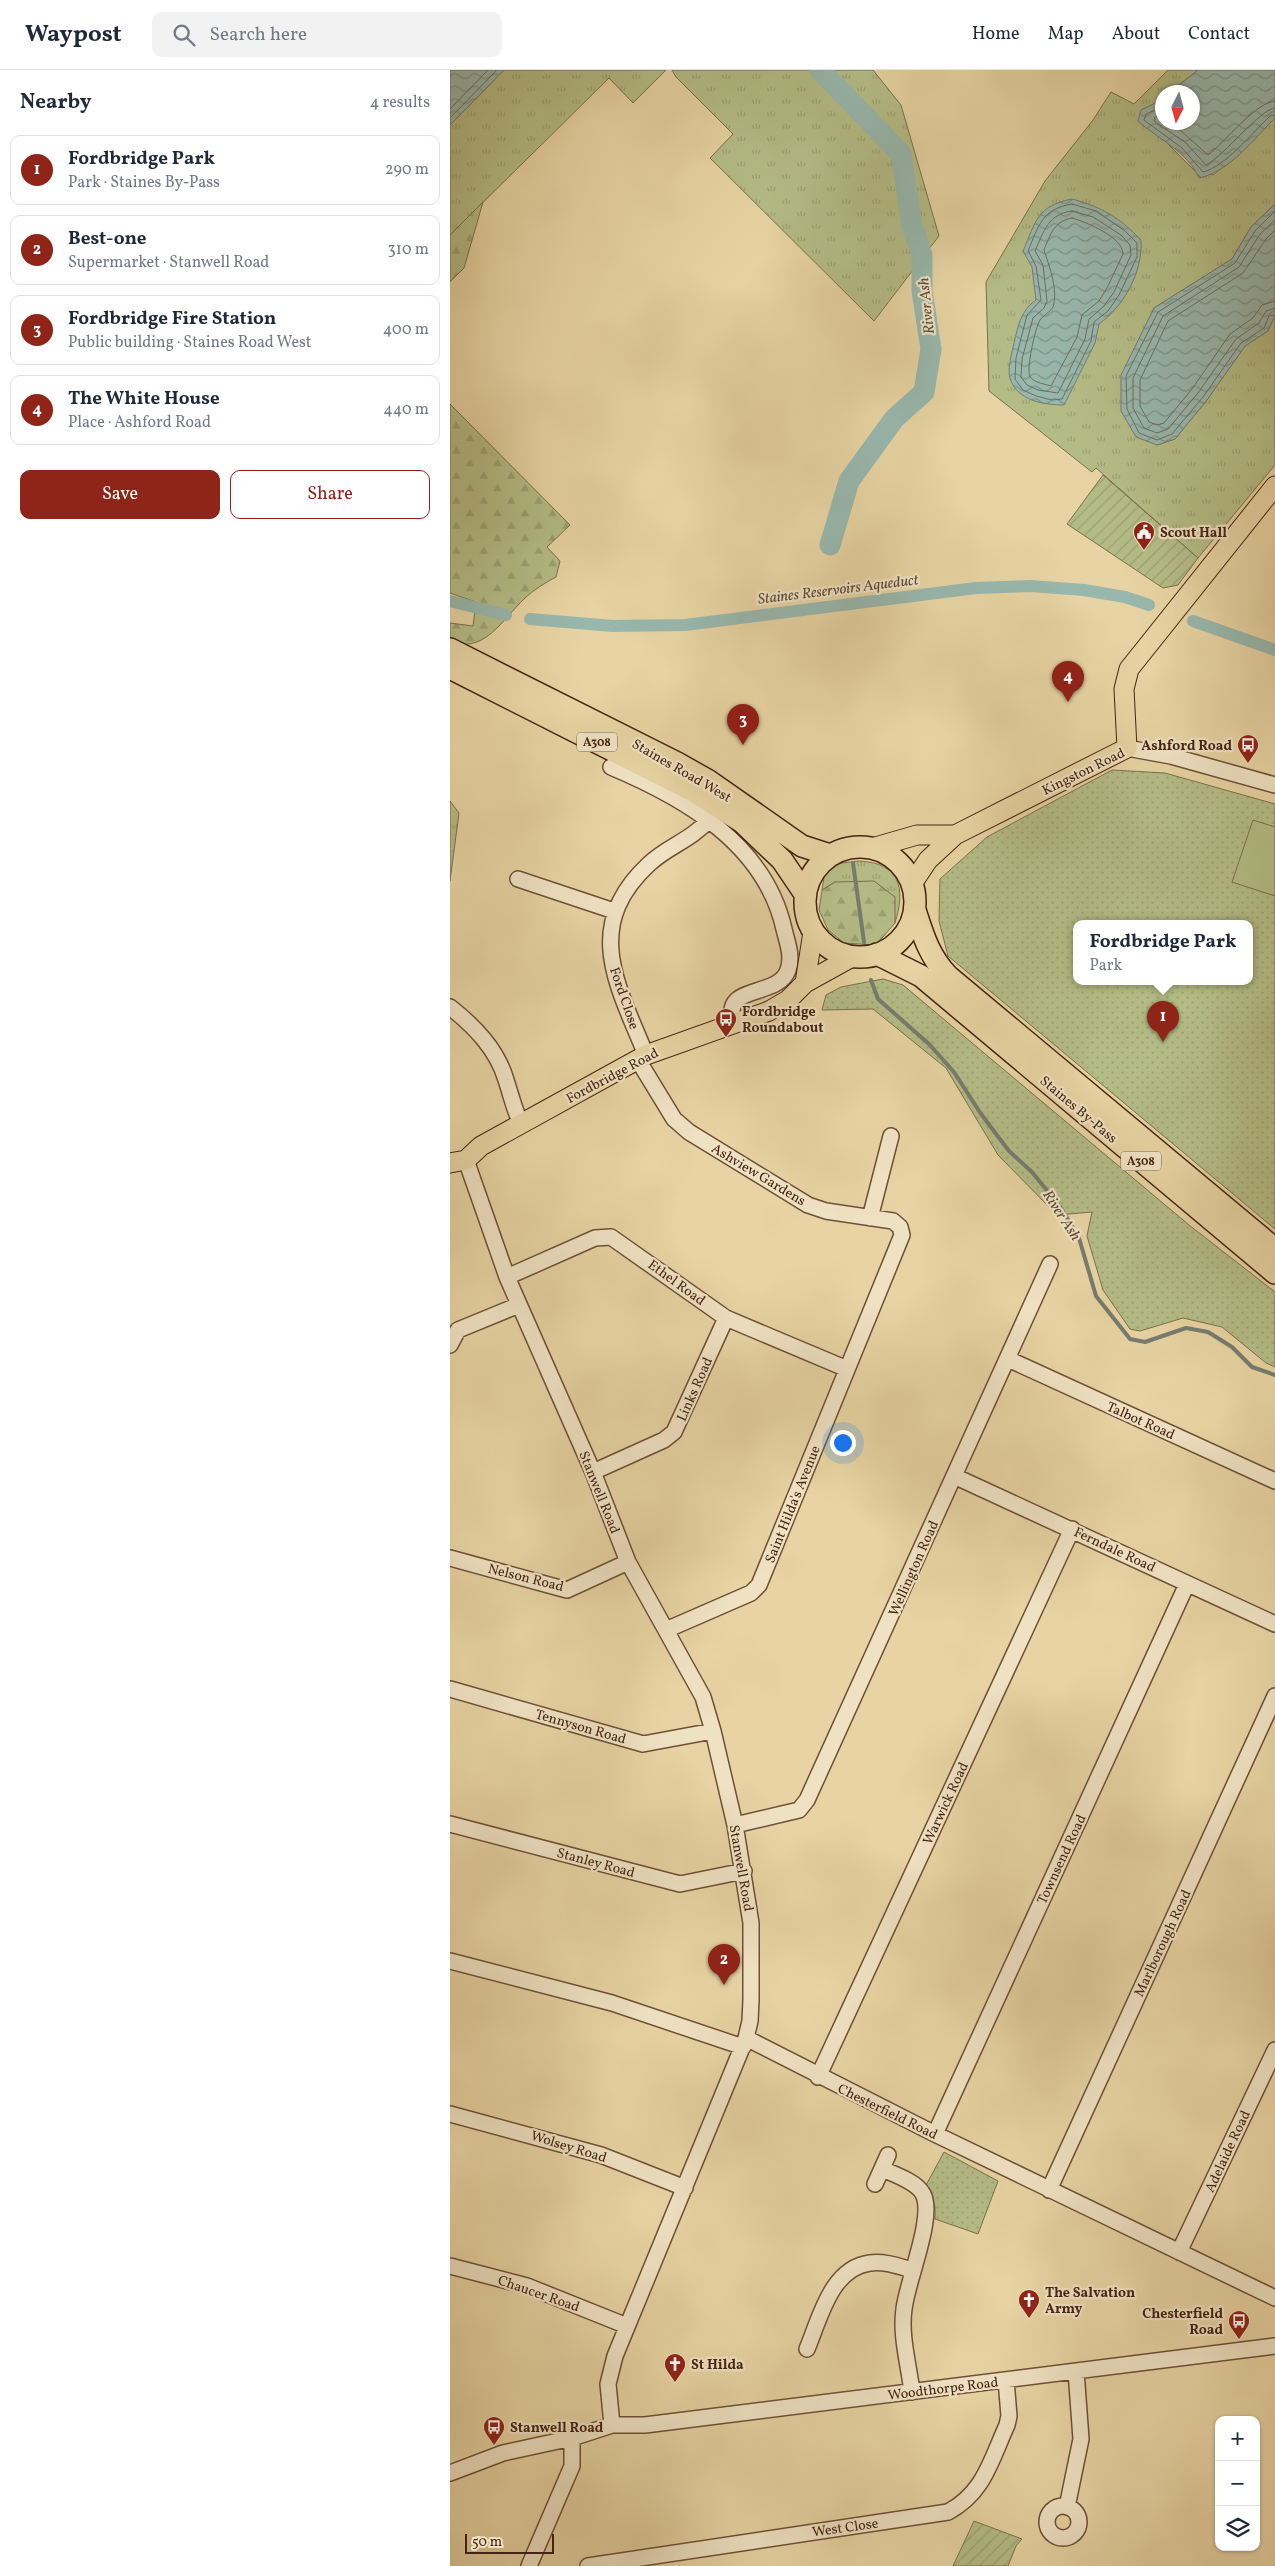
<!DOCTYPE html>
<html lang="en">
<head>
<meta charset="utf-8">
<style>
	:root { --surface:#fff; --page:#f2f2f3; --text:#1f2937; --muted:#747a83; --line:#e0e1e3; --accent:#8f2418 }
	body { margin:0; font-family:Vollkorn,serif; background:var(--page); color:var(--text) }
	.controls { position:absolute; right:15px; bottom:15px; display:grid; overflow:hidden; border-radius:10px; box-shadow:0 1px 4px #0004 }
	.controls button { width:45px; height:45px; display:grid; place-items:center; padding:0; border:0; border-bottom:1px solid var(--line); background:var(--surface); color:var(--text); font:25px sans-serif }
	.compass { position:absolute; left:705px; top:15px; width:45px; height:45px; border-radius:50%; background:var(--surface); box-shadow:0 1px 4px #0004; rotate:186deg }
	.scale { position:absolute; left:15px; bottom:12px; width:89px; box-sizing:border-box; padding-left:5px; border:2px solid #452411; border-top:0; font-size:14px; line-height:18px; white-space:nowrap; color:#452411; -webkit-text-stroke:4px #efe2c3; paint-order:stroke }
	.you { position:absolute; left:392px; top:1372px; width:18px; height:18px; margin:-12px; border:4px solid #fff; border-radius:50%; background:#1a73e8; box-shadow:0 0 0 8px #1a73e833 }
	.badge { display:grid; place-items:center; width:32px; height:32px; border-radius:50%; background:var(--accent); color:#fff; font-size:16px; font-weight:700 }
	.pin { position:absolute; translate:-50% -41px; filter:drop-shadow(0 1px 2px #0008) }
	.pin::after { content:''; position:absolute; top:26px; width:18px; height:15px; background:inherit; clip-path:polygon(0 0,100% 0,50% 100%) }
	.popup { position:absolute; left:623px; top:850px; width:180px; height:65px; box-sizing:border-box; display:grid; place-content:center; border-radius:10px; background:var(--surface); filter:drop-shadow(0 1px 4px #0005); font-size:16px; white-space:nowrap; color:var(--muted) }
	.popup b { font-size:19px; color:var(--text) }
	.popup::after { content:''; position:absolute; left:50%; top:100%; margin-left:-10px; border:10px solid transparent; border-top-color:var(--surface) }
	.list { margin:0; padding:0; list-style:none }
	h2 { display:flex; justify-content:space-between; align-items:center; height:65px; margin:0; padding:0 20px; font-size:21px }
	h2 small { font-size:16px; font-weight:400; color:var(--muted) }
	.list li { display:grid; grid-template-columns:32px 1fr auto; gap:15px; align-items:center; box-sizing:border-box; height:70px; margin:0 10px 10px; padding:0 10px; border:1px solid var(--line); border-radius:10px }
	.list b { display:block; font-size:19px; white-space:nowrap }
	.list p { margin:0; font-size:16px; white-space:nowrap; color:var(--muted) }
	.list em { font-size:16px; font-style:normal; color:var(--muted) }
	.actions { display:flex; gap:10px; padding:15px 20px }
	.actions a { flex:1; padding:11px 0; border:1px solid var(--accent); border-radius:10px; text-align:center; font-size:18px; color:var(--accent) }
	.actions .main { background:var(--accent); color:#fff }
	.icon { flex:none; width:28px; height:28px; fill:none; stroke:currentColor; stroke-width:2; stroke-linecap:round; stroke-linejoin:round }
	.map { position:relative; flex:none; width:825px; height:2496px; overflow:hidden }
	header { display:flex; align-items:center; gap:30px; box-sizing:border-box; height:70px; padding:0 25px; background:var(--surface); border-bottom:1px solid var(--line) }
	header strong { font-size:24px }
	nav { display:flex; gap:28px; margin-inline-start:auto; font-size:18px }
	.search { width:350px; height:45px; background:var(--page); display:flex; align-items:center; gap:12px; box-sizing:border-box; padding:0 18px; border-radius:10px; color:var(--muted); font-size:19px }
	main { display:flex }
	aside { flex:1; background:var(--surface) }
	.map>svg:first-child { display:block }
	.grass { fill:url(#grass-tufts); stroke:#7c704c }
	.forest { fill:url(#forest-firs); stroke:#7c704c }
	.park { fill:url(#park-dots); stroke:#7c704c; fill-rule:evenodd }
	.garden { fill:url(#garden-furrows); stroke:#7c704c }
	.pitch { fill:#b4bc86; stroke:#7c704c }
	.water { fill:url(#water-waves); stroke:#777c6f }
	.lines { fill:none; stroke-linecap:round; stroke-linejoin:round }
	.shore { stroke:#6e6e5f; stroke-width:1 }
	.stream { stroke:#777c6f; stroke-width:4 }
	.canal { stroke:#98b7ad; stroke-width:12 }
	.river { stroke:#98b7ad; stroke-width:21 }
	.minor-casing { stroke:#6e5036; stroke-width:18 }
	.major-casing { stroke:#452411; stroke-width:21 }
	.highway-casing { stroke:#452411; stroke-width:24 }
	.minor { stroke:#efe2c3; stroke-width:15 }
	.major { stroke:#e7d3a3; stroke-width:19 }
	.highway { stroke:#e7d3a3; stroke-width:21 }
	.labels { text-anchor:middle; stroke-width:4.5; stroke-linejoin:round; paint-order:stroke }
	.shield { fill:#efe2c3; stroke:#785d46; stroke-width:1 }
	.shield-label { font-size:12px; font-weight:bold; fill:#452411 }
	.poi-label { font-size:14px; font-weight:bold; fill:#452411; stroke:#efe2c3; text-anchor:start }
	.street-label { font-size:14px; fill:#452411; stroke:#efe2c3 }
	.water-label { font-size:15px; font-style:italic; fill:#5a4938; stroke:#efe2c3 }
</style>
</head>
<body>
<header>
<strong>Waypost</strong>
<div class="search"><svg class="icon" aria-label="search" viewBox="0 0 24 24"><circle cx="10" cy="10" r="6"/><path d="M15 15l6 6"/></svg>Search here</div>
<nav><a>Home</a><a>Map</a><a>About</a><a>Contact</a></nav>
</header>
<main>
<aside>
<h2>Nearby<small>4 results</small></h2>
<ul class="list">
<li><span class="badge">1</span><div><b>Fordbridge Park</b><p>Park · Staines By-Pass</p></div><em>290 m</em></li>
<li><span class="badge">2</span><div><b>Best-one</b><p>Supermarket · Stanwell Road</p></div><em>310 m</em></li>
<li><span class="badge">3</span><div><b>Fordbridge Fire Station</b><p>Public building · Staines Road West</p></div><em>400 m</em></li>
<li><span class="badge">4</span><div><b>The White House</b><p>Place · Ashford Road</p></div><em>440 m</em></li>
</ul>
<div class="actions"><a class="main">Save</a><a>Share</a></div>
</aside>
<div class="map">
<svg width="825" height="2496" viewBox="0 0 825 2496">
	<defs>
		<pattern id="grass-tufts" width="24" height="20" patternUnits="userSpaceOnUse" patternTransform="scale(1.25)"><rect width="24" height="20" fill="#b4bc86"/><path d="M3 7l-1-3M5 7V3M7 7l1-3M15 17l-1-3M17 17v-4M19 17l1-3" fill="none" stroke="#9ca173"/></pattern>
		<pattern id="forest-firs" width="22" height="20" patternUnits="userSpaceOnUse" patternTransform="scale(1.25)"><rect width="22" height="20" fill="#b4bc86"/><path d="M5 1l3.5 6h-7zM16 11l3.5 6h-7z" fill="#9ca173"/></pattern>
		<pattern id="park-dots" width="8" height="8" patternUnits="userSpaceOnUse" patternTransform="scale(1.25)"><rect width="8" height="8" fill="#b4bc86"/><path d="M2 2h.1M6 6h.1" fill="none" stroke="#9ca173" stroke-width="1.8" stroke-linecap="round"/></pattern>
		<pattern id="garden-furrows" width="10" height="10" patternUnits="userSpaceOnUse" patternTransform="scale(1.25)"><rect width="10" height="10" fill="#b4bc86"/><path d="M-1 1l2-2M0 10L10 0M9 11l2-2" fill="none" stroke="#9ca173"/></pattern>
		<pattern id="water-waves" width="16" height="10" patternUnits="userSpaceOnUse" patternTransform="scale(1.25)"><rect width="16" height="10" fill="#98b7ad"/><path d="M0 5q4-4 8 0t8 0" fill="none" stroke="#7e958b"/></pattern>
	</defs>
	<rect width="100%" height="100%" fill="#e7d3a3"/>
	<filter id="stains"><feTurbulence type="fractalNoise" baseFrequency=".004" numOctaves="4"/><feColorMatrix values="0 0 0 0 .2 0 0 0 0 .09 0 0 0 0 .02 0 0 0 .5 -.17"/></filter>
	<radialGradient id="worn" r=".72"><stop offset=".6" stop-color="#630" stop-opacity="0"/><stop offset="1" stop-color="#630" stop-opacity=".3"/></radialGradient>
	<path class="grass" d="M 54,0 L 216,0 L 183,33 L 159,8 L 0,165 L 0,55 Z
		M 222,0 L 423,0 L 451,35 L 489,166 L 424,251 L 260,88 L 283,64 L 226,7 Z
		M 718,0 L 748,0 L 720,22 L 712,22 L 712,30 L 691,40 L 715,71 L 746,102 L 763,105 L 791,82 L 825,48 L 825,134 L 801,157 L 782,189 L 704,238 L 685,278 L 707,375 L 725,369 L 757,330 L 795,276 L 818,261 L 825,245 L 825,395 L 748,488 L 646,398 L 642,402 L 539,321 L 536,212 L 595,111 L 643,50 L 661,22 L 684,34 Z
		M 0,731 L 9,743 L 0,811 Z
		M 409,791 C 450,793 456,818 445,853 L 444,827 L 385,812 L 372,820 L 374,807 L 383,794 Z"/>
	<path class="forest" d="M 33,132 L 14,198 L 0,212 L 0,165 Z
		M 0,334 L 120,455 L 97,477 L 110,491 L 106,507 C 95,513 83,520 74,529 C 54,548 32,587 0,570 L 0,553 L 23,556 L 26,532 L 0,523 Z
		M 424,811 L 445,827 L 445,853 L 426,875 L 394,873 L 378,860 L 369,840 L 372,820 L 385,812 Z"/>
	<path class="park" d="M 662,700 L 715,703 L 825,734 L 825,1159 L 498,886 L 489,851 L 490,809 L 537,767 ZM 627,853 L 799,853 L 799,911 L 627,911 Z
		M 433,909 L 453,915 L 739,1155 L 825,1222 L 825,1297 L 816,1293 L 772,1257 L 733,1248 L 690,1261 L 680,1259 L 653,1220 L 637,1166 L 642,1142 L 607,1145 L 548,1085 L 496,998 L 423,939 L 372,940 L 376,925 L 391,917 Z
		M 494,2082 L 548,2111 L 528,2164 L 485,2149 L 485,2136 L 475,2117 Z"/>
	<path class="garden" d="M 653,405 L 748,488 L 728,515 L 713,518 L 617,454 Z
		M 524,2451 L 572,2469 L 566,2476 L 558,2496 L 503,2496 Z"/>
	<path class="pitch" d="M 803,750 L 825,757 L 825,826 L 782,812 Z"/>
	<path class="water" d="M 0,0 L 54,0 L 0,55 Z
		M 748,0 L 825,0 L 825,48 C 803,70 780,101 749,108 C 738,82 708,69 688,51 L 691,40 L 712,30 L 712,52 L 742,52 L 742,22 L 720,22 Z
		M 622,129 C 652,137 670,148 691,170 C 693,202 674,236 649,254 L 645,273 L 614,335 C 595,335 569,331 561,311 C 556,302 562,283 564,273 C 568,256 571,240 586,230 L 582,197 L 573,181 C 586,151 587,136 622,129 Z
		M 825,134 L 825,245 L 818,261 L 795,276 L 757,330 L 725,369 L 707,375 L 686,367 L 671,341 L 671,305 L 704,238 L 782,189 L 801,157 Z"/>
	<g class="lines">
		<path class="shore" d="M 712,37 L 696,44 L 694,50 L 732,78 L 753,102 C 775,97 803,62 820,46 L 825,45
			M 0,39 L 38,0
			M 712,44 L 705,47 L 704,51 L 736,73 L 756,95 C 775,85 810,39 825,38
			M 0,48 L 47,0
			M 721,52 L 758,85 C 775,72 806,32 825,31
			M 622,134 L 646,141 L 675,161 L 687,173 L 687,187 L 669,225 L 658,241 L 644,252 L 641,271 L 612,329 L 602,330 L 586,326 L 573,320 L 565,309 L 566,288 L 577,245 L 591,230 L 586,196 L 578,181 C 589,155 592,139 622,134 Z
			M 622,141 L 643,147 L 671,165 L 680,175 L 681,185 L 664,222 L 654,236 L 639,249 L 635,269 L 608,323 L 588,320 L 577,315 L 571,307 L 572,289 L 583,248 L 594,238 L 597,231 L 593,195 L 585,181 C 594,161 598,144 622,141 Z
			M 825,141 L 805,161 L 785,193 L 708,242 L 676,306 L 677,339 L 689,363 L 707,370 L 722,364 L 753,327 L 791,273 L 814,258 L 819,246 L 825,245
			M 622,148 C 636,152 673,167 673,184 L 657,218 L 649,231 L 632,245 L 627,267 L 601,316 C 595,314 585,313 580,307 C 576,300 585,258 590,250 C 595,243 603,242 604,233 C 607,215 599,196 594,180 C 600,165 604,151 622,148 Z
			M 825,150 L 810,164 L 789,197 L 713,246 L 683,308 L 683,338 L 694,358 L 707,363 L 718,359 L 748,323 L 786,269 L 809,253 L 816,241 L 825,238
			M 825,160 L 816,169 L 793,203 L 718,251 L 690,310 L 690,336 L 699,352 L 707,355 L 714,353 L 742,319 L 780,264 L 803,248 L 812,235 L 825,231"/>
		<path class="stream" d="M 403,793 L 414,872
			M 421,910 L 428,929 L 479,974 L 504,1002 L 531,1044 L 559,1081 L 582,1102 L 611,1138 L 629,1168 L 646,1226 L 680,1269 L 695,1272 L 736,1258 L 758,1262 L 782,1277 L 802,1297 L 825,1305"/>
		<path class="canal" d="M 0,531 L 56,545
			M 80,549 L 163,556 L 235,555 L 526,518 L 580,516 L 634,520 L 675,527 L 699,535
			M 743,551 L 825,580"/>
		<path class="river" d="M 370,0 L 451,84 L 462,156 L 472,185 L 472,221 L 481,279 L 474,322 L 444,349 L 399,411 L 380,475"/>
		<g class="minor-casing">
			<path id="minor" d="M 677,678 L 721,686 L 825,715
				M 161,697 C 235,728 315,774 334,859 C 337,872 343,886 338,900 C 328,929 270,913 284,953
				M 68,809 L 164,841
				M 0,937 C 24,956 47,979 56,1010 C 62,1028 63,1036 71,1054
				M 196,985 C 167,914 132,856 199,794 C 218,776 240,771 260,749
				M 188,990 L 224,1049 L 239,1062 L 358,1135 L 376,1141 L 443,1151 L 450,1157 L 452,1165 L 309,1515 L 301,1523 L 216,1560
				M 16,1090 L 57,1207 L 143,1402 L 178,1492 L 253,1627 L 263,1661 L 285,1755 L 301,1853 L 301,1930 L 300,1951 L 296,1968 L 165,2286 L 158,2314 L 162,2355
				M 420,1148 L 441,1066
				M 57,1207 L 145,1168 L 161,1167 L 276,1248 L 397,1299
				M 0,1275 L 8,1260 L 69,1235
				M 558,1289 L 825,1411
				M 143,1402 L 214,1370 L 224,1362 L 276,1248
				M 504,1406 L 825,1554
				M 0,1488 L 117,1520 L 178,1492
				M 0,1619 L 193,1674 L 263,1661
				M 0,1754 L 230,1814 L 294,1801
				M 285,1755 L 349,1740 L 357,1730 L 600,1194
				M 0,1891 L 162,1933 L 293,1977
				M 296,1968 L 485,2064 L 825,2228
				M 368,2007 L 622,1459
				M 0,2044 L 151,2085 L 235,2118
				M 485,2064 L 737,1514
				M 432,2099 C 444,2104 467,2112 473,2124 C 485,2147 457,2211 454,2239 C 450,2265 459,2296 462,2322
				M 425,2114 L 438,2085
				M 599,2120 L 825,1626
				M 729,2182 L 825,1980
				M 0,2196 L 77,2216 L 177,2256
				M 357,2279 C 370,2248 381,2198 420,2193 C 434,2191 448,2196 462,2200
				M 0,2403 L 53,2383 L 122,2368 L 162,2355 L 195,2355 L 825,2276
				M597 2452a16 16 0 1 1 32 0a16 16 0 1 1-32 0Z
				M 617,2437 L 631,2369 L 626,2301
				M 79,2496 L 122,2396 L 122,2368
				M 138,2496 L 498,2442 C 534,2423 541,2390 557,2355 L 559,2346 L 556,2310"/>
		</g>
		<g class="major-casing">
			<path id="major" d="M 422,778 L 467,765 L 505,765
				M 462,814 L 478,790 L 505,765 L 677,678 L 674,619 L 679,599 L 825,416
				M 355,913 L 363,862
				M 0,1093 L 16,1090 L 31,1076 L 196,985 L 319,941 L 338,930 L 355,913 L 402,887"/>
		</g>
		<g class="highway-casing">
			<path id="highway" d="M 0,579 L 227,693 L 259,711 L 352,776 L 380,785
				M 0,598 L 243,721 L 292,752 L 332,790 L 355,824
				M355 832a55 55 0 1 1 110 0a55 55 0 1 1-110 0Z
				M 465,840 C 473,865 479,886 498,906 L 825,1179
				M 427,884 L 471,906 L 825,1203"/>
		</g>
		<use href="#minor" class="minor"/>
		<use href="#major" class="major"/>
		<use href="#highway" class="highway"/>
	</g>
	<defs>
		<g id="civic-pin" transform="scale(1.125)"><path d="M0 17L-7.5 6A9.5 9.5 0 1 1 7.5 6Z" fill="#8f2418" stroke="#efe2c3"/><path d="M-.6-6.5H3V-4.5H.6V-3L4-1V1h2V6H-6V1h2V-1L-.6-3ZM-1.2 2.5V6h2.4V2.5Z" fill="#fff"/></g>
		<g id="bus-pin" transform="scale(1.125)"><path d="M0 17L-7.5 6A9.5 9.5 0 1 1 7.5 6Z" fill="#8f2418" stroke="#efe2c3"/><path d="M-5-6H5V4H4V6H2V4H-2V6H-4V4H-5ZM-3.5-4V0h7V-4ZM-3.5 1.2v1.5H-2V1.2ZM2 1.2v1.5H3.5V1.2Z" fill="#fff"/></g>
		<g id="church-pin" transform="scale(1.125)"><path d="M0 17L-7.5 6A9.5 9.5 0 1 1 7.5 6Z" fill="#8f2418" stroke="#efe2c3"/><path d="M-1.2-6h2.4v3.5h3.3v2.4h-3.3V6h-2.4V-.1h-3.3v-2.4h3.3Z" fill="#fff"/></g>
	</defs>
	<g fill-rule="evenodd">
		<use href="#civic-pin" x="694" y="462"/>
		<use href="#bus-pin" x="798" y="675"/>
		<use href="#bus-pin" x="276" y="949"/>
		<use href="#church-pin" x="579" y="2230"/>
		<use href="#bus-pin" x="789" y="2251"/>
		<use href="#church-pin" x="225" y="2294"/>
		<use href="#bus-pin" x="44" y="2357"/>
	</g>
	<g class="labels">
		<g class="shield">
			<rect x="127" y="662.5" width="40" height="19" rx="4"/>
			<rect x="671" y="1081.5" width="40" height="19" rx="4"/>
		</g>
		<g class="shield-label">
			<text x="147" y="676">A308</text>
			<text x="691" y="1095">A308</text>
		</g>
		<g class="poi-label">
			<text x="710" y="467">Scout Hall</text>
			<text x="782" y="680" text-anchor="end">Ashford Road</text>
			<text x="292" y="946">Fordbridge<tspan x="292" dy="16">Roundabout</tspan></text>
			<text x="595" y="2227">The Salvation<tspan x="595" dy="16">Army</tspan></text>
			<text x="773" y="2248" text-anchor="end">Chesterfield<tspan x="773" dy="16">Road</tspan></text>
			<text x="241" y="2299">St Hilda</text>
			<text x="60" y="2362">Stanwell Road</text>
		</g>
		<g class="street-label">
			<text transform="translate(232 700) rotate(30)" y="5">Staines Road West</text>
			<text transform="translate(633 701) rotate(-26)" y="5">Kingston Road</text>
			<text transform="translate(175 928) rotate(71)" y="5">Ford Close</text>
			<text transform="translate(162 1005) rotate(-28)" y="5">Fordbridge Road</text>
			<text transform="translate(629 1039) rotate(40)" y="5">Staines By-Pass</text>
			<text transform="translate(309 1104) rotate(31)" y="5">Ashview Gardens</text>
			<text transform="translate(227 1212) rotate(36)" y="5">Ethel Road</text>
			<text transform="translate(244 1319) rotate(-66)" y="5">Links Road</text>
			<text transform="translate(691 1350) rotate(24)" y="5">Talbot Road</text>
			<text transform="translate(150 1422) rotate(68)" y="5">Stanwell Road</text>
			<text transform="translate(342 1434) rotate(-68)" y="5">Saint Hilda's Avenue</text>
			<text transform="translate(665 1479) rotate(25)" y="5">Ferndale Road</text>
			<text transform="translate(463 1498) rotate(-66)" y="5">Wellington Road</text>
			<text transform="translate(76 1507) rotate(14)" y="5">Nelson Road</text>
			<text transform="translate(131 1656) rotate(16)" y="5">Tennyson Road</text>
			<text transform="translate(495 1733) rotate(-65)" y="5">Warwick Road</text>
			<text transform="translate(611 1789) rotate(-65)" y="5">Townsend Road</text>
			<text transform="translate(146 1792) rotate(15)" y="5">Stanley Road</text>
			<text transform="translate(292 1798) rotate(80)" y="5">Stanwell Road</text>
			<text transform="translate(712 1873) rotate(-65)" y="5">Marlborough Road</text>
			<text transform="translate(438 2041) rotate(26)" y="5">Chesterfield Road</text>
			<text transform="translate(119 2076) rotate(17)" y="5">Wolsey Road</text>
			<text transform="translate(777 2081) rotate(-65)" y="5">Adelaide Road</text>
			<text transform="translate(89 2223) rotate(19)" y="5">Chaucer Road</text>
			<text transform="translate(493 2318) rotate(-7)" y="5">Woodthorpe Road</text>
			<text transform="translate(395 2457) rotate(-8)" y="5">West Close</text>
		</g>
		<g class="water-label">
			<text transform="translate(476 236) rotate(-96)" y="5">River Ash</text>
			<text transform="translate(388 519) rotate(-7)" y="5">Staines Reservoirs Aqueduct</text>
			<text transform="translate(612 1145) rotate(57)" y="5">River Ash</text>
		</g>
	</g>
	<rect width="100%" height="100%" filter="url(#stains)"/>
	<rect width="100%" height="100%" fill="url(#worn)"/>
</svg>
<div class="controls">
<button>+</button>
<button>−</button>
<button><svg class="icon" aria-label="layers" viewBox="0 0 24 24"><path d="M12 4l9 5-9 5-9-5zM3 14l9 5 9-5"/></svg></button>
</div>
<svg class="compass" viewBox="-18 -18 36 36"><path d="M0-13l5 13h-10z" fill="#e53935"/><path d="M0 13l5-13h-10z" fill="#747a83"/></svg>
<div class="scale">50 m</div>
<div class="you"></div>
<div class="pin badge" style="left:713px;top:972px">1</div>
<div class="popup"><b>Fordbridge Park</b>Park</div>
<div class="pin badge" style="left:274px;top:1915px">2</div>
<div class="pin badge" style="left:293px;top:675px">3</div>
<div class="pin badge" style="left:618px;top:632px">4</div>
</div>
</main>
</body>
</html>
